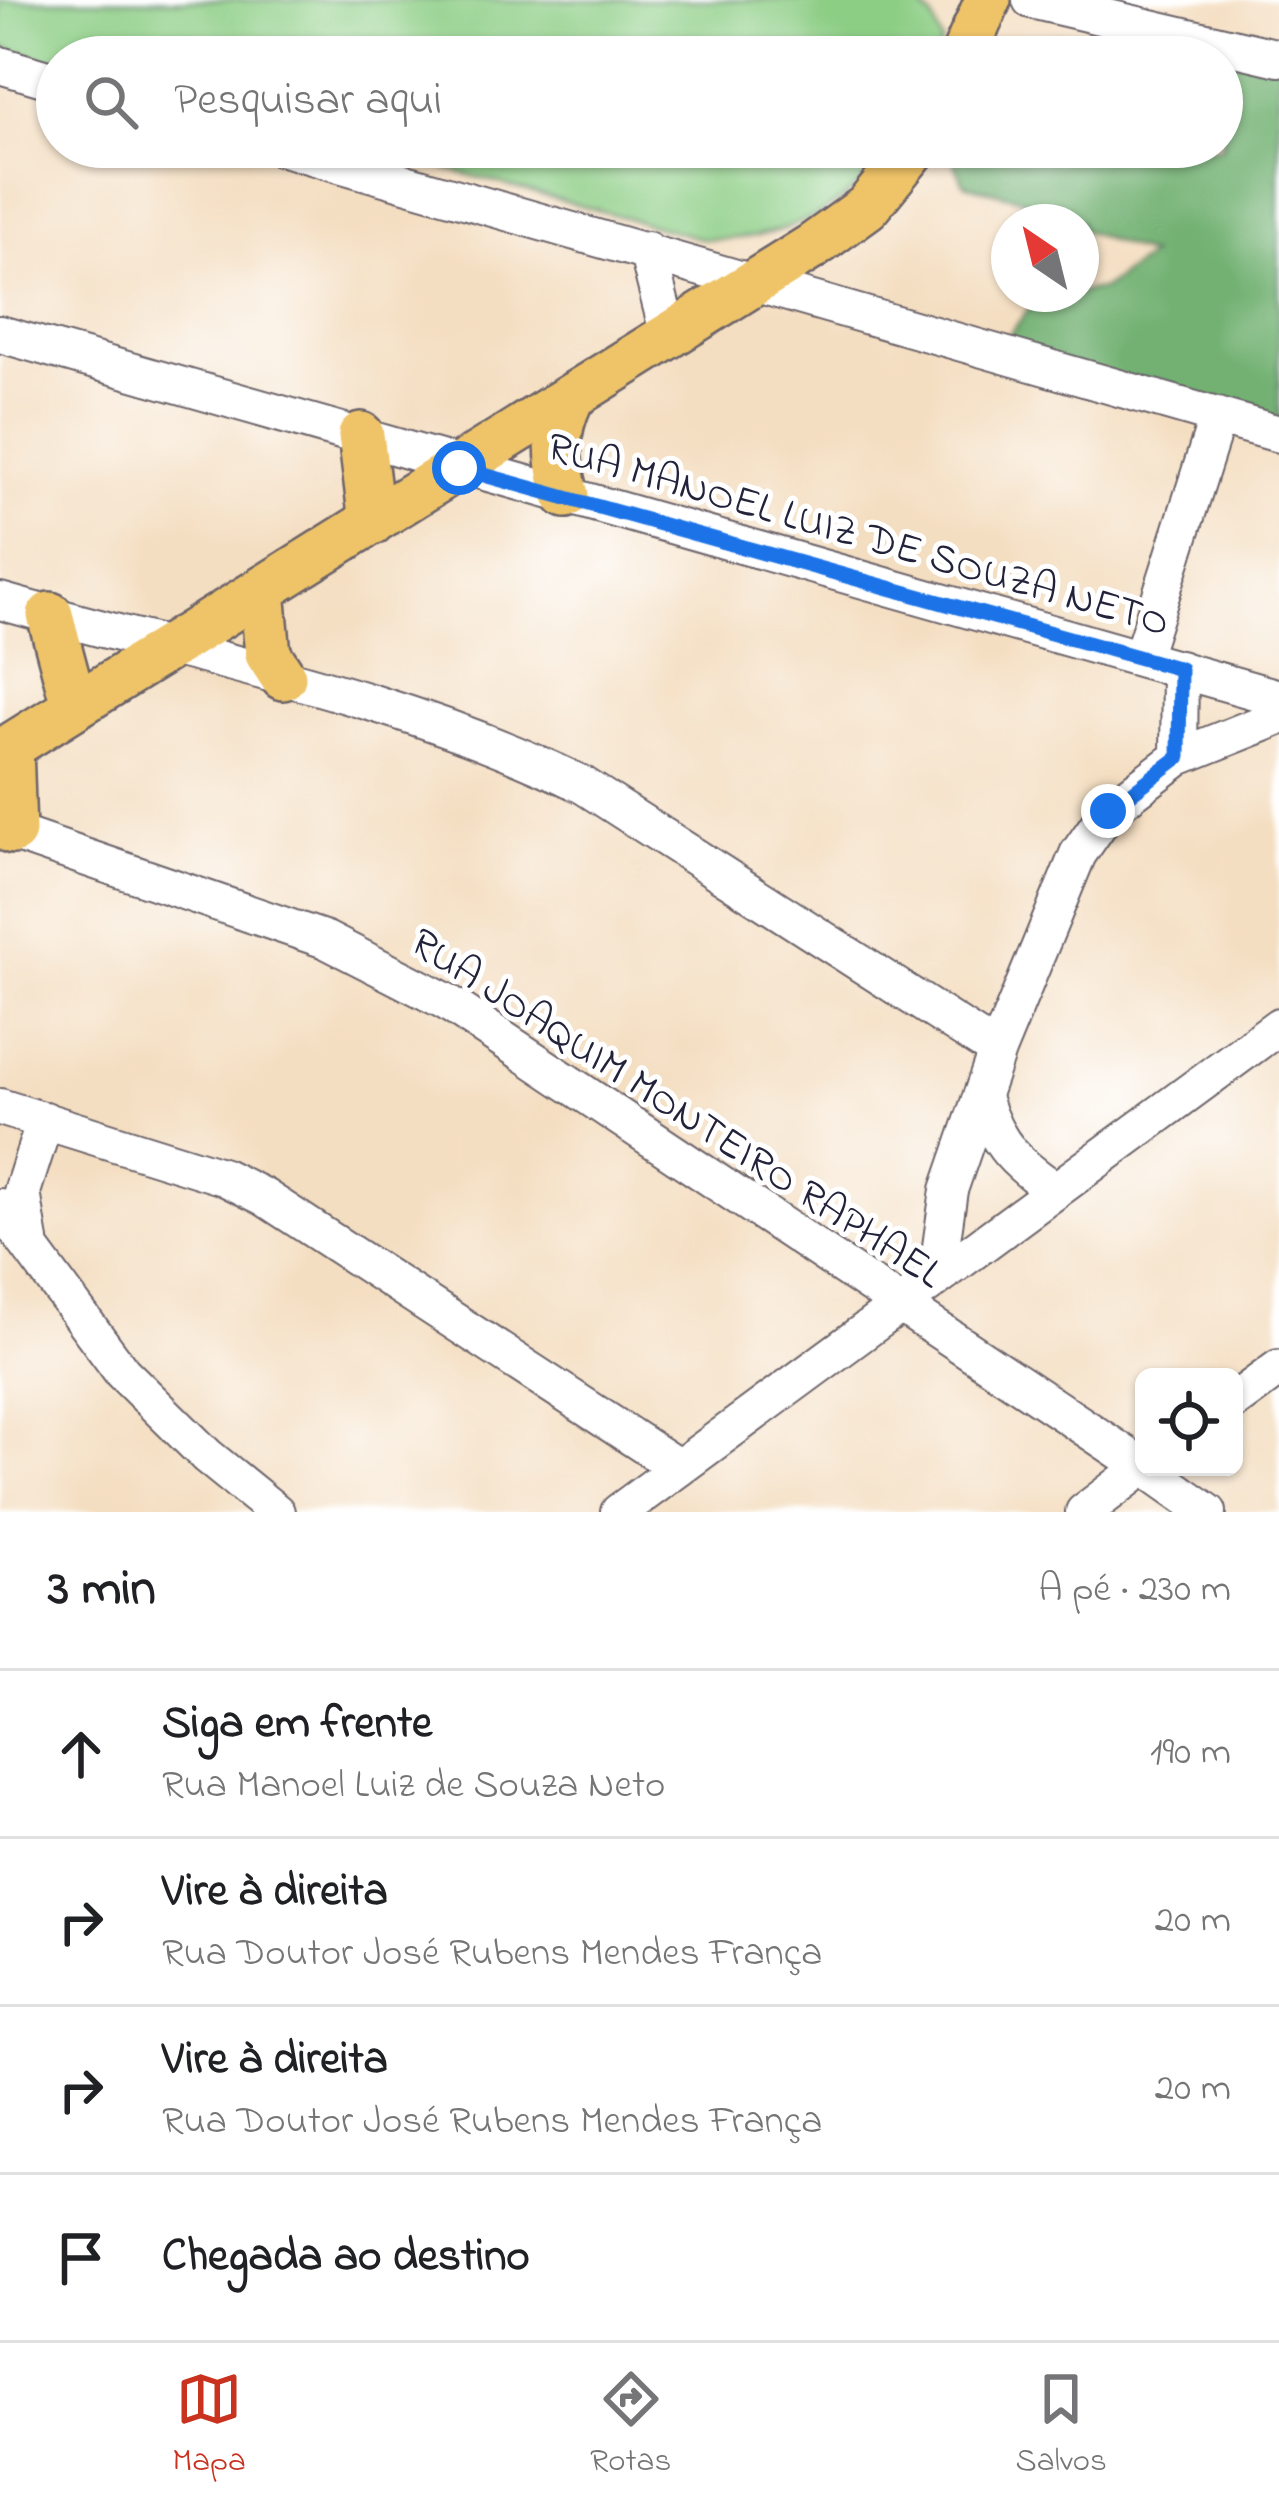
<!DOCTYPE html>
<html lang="pt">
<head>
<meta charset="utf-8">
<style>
	:root { --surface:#fff; --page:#f2f2f2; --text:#202124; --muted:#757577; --line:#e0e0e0; --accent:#c8321e }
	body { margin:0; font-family:"Indie Flower",sans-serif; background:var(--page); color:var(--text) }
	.controls { position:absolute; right:36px; bottom:36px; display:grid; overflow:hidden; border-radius:18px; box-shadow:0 3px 9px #0004 }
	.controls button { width:108px; height:108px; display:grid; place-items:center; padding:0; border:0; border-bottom:3px solid var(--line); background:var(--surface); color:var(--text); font:60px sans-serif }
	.compass { position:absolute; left:991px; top:204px; width:108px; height:108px; border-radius:50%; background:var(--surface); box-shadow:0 3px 9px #0004; rotate:325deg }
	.stop { position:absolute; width:36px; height:36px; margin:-27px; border:9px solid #1a73e8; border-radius:50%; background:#fff }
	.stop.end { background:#1a73e8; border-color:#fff; box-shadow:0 3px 12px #0008 }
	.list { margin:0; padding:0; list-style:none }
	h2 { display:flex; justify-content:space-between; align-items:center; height:156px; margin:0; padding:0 48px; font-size:51px }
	h2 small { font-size:39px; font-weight:400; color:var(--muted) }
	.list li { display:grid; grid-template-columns:78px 1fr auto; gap:36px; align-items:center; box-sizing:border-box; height:168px; padding:0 48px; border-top:3px solid var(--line) }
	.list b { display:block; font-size:45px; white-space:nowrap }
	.list p { margin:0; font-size:39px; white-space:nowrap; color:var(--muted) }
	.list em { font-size:39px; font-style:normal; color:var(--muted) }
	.icon { flex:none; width:66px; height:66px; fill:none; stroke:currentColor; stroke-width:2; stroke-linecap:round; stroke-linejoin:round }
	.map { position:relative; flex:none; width:1279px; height:1512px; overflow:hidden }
	.search { position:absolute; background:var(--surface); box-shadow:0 3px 9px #0004; left:36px; right:36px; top:36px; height:132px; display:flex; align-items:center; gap:30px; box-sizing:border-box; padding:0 42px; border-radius:66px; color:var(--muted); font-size:45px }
	.sheet { height:828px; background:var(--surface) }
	nav { display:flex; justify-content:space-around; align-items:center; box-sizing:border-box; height:168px; border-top:3px solid var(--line); background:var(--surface); font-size:33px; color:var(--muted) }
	nav a { display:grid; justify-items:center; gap:6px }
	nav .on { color:var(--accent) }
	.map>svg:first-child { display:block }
	.green { fill:#8dce85; stroke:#587860; stroke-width:3 }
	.forest { fill:#72b172; stroke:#4a6a56; stroke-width:3 }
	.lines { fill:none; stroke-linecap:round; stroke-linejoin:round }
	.minor-casing { stroke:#6c646a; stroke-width:40 }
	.major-casing { stroke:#6c646a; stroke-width:50 }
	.minor { stroke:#fff; stroke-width:36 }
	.major { stroke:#efc469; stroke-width:45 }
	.route { stroke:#1a73e8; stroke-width:15 }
	.labels { text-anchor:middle; stroke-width:10; stroke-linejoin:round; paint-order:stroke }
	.street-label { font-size:42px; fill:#22223b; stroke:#fff }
</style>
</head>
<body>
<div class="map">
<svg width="1279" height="1512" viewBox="0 0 1279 1512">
	<rect width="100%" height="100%" fill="#fff"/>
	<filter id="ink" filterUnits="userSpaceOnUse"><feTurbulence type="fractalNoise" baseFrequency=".00833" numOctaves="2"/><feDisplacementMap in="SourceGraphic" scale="24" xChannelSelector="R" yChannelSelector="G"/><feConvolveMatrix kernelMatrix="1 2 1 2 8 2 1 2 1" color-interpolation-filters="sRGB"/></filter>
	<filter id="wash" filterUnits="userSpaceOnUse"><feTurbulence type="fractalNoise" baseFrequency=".004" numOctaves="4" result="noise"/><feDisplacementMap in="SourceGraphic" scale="48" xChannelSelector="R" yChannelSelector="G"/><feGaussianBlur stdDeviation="2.7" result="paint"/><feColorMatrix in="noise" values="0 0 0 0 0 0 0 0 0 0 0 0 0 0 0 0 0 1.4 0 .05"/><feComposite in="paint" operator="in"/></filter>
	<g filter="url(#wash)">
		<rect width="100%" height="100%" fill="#f4dec1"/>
		<path class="green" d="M 0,0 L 915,0 L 933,19 L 942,42 L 936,57 L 57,57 L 57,63 L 0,47 Z
			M 367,147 L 889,147 C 850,213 777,242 703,239 Z"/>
		<path class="forest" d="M 1142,28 L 1279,58 L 1279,434 L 997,351 L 1038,297 L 1103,289 L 1150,255 L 1081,230 L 1081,222 L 1058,222 L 1022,199 L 964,184 L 950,151 L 1222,147 L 1222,57 L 1025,57 L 1046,37 Z"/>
	</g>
	<g filter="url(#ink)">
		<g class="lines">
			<g class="minor-casing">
				<path id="minor" d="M 1031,0 L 1279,58
					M 0,65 L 57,82
					M 280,147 L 1279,434
					M 647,250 L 670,340
					M 0,334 L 1279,698
					M 0,601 C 195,657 400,695 583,785 L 997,1051
					M 1141,658 L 1218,416
					M 1179,757 L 1180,669
					M 0,828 L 326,940 L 447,1002 L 1144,1467
					M 983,1100 C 996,1145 1017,1164 1055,1190
					M 0,1107 L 224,1177 L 264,1197 L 679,1468
					M 0,1207 L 122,1372 L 207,1456 L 276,1512
					M 30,1241 L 22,1192 L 45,1120
					M 937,1275 L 949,1190 L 997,1051 L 1078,854 L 1108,811 L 1179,757 L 1279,717
					M 1234,1401 L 1279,1368
					M 1144,1467 L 1208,1512
					M 619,1512 L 1279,1026
					M 1084,1512 L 1144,1466"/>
			</g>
			<g class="major-casing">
				<path id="major" d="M 963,57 L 988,0
					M 361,435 L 372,522
					M 566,495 C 556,458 554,434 570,400
					M 262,591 L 268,654 L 283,677
					M 50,615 L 74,705
					M 10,747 L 13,831
					M 0,753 L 813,246 L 867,207 L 916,147"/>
			</g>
			<use href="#minor" class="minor"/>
			<use href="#major" class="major"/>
		</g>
	</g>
	<g class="lines" filter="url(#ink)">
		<path class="route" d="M 459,468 L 1180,669 L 1179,757 L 1108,811"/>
	</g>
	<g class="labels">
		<g class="street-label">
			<text transform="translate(859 532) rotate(16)" y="15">RUA MANOEL LUIZ DE SOUZA NETO</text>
			<text transform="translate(678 1106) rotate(33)" y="15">RUA JOAQUIM MONTEIRO RAPHAEL</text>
		</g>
	</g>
</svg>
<div class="controls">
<button><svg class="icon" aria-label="locate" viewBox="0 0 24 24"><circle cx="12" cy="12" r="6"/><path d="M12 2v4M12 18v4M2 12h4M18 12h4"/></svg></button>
</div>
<svg class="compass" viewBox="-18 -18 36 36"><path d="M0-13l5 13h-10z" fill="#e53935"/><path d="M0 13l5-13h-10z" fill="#757577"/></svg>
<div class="stop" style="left:459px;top:468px"></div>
<div class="stop end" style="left:1108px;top:811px"></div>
<div class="search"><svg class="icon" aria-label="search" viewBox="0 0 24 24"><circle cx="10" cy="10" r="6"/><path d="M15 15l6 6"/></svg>Pesquisar aqui</div>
</div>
<section class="sheet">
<h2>3 min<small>A pé · 230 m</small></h2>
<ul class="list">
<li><svg class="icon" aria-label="ahead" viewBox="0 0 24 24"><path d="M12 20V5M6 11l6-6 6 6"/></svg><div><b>Siga em frente</b><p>Rua Manoel Luiz de Souza Neto</p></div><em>190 m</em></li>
<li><svg class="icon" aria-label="right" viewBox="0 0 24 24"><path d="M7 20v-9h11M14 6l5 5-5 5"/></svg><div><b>Vire à direita</b><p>Rua Doutor José Rubens Mendes França</p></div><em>20 m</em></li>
<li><svg class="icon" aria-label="right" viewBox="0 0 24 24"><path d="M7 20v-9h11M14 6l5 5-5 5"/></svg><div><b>Vire à direita</b><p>Rua Doutor José Rubens Mendes França</p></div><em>20 m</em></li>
<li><svg class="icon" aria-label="arrive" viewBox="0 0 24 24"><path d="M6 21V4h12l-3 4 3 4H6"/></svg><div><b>Chegada ao destino</b></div></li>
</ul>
</section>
<nav>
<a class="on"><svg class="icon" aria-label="map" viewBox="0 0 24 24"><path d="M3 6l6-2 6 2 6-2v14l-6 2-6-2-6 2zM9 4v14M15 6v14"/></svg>Mapa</a>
<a><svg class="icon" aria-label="directions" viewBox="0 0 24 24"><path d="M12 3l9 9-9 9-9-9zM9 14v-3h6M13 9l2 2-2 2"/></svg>Rotas</a>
<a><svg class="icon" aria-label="saved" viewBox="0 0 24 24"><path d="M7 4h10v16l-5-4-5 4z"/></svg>Salvos</a>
</nav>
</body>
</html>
